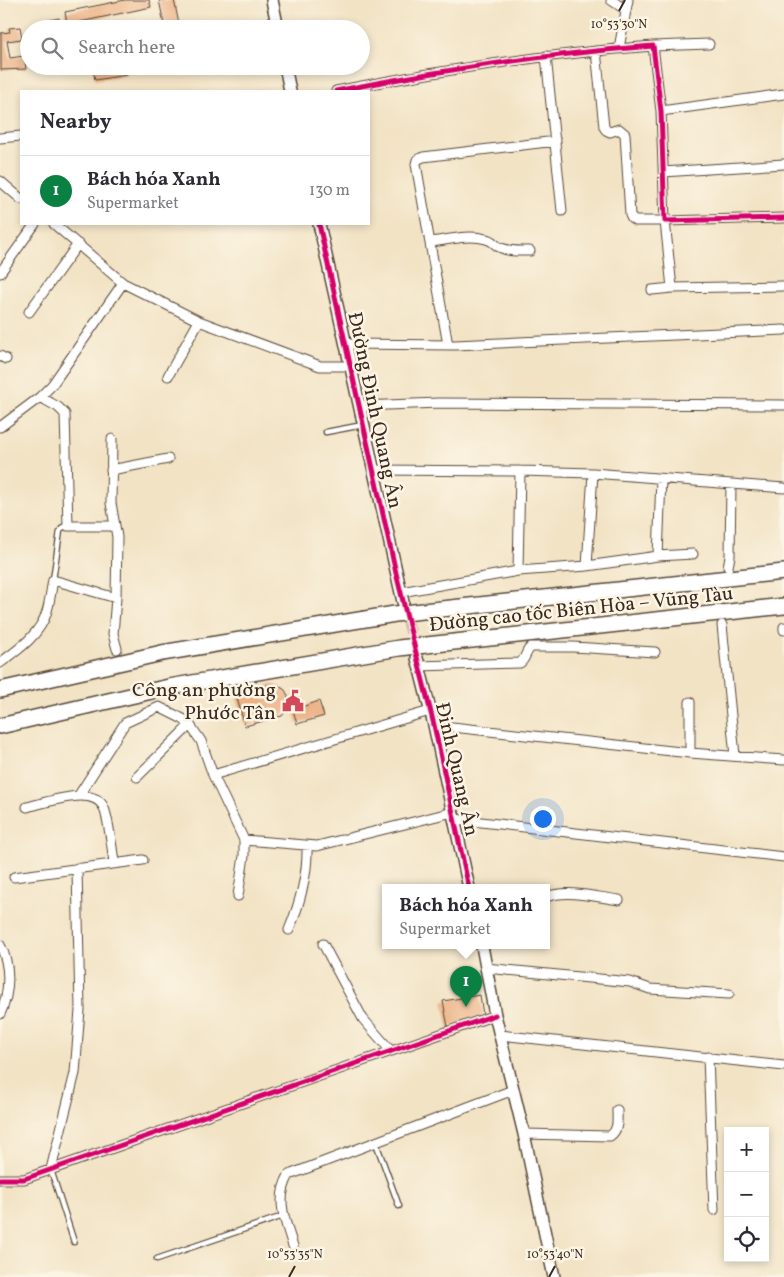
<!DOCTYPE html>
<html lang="en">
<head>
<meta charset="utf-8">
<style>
	:root { --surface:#fff; --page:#f2f2f3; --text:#2b2b33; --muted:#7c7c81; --line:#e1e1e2; --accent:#0b8043 }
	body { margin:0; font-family:Vollkorn,serif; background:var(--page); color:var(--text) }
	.controls { position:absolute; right:15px; bottom:15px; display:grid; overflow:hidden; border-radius:0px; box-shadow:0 2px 8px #0003 }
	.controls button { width:45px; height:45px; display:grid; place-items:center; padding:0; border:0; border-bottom:1px solid var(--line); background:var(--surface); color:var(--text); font:25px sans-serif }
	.you { position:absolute; left:542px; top:818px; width:18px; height:18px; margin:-12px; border:4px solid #fff; border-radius:50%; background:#1a73e8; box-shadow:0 0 0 8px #1a73e833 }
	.badge { display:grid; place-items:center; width:32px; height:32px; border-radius:50%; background:var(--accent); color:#fff; font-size:16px; font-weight:700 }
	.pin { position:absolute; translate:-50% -41px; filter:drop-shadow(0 1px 2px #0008) }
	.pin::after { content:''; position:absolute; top:26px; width:18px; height:15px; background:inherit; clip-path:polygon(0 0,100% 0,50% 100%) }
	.popup { position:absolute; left:382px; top:884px; width:168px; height:65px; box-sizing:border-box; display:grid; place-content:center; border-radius:0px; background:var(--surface); filter:drop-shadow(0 1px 4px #0005); font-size:16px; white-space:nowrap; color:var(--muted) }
	.popup b { font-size:19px; color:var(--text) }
	.popup::after { content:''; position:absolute; left:50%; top:100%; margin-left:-10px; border:10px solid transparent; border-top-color:var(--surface) }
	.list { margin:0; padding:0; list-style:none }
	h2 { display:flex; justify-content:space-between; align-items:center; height:65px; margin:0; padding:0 20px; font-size:21px }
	h2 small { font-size:16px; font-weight:400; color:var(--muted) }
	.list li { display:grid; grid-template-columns:32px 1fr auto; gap:15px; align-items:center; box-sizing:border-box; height:70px; padding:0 20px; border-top:1px solid var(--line) }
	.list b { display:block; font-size:19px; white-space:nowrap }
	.list p { margin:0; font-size:16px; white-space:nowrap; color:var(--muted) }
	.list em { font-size:16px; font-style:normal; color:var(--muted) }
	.icon { flex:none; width:28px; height:28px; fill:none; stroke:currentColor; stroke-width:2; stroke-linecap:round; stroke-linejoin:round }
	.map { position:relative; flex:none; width:784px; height:1277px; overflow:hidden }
	.search { position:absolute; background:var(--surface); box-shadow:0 2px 8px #0003; left:20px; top:20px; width:350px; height:55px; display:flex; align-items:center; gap:12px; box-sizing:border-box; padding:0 18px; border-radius:28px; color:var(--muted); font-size:19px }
	.panel { position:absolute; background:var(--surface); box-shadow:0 2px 8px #0003; left:20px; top:90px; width:350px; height:135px; border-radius:0px }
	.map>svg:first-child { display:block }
	.building { fill:#ecb286 }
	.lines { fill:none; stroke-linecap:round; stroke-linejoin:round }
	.secondary-tunnel { stroke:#cdbea4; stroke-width:11; stroke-dasharray:11 5.5; stroke-linecap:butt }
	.lane-casing { stroke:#564637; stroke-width:7 }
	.street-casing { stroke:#564637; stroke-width:11 }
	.secondary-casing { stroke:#564637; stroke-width:14 }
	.highway-casing { stroke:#564637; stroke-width:18 }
	.lane { stroke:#fff; stroke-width:4.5 }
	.street { stroke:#fff; stroke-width:9 }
	.secondary { stroke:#fff; stroke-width:11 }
	.highway { stroke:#fff; stroke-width:15 }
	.cycleway-casing { stroke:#fcf5e5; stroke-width:8 }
	.cycleway { stroke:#d6006c; stroke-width:5 }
	.ticks { fill:none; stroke:#3b2a1e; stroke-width:2 }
	.labels { text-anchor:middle; stroke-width:5; stroke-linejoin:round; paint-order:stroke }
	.street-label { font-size:20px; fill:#3b2a1e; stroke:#fcf5e5 }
	.poi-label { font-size:20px; fill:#3b2a1e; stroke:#fcf5e5; text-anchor:end }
	.ticks-label { font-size:12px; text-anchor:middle; fill:#3b2a1e; stroke:#fcf5e5; stroke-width:5; stroke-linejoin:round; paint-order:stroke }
</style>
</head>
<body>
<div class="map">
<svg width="784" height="1277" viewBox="0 0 784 1277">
	<rect width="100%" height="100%" fill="#fcf5e5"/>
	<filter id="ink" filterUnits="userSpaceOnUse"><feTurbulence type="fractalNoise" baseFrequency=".02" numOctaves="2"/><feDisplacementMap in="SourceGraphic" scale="10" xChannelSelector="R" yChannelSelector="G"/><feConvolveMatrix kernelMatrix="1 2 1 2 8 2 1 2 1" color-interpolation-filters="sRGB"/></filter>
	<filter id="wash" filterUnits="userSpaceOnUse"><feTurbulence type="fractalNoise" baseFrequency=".0096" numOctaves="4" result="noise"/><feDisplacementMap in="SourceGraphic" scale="20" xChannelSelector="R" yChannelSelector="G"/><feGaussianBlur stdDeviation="1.12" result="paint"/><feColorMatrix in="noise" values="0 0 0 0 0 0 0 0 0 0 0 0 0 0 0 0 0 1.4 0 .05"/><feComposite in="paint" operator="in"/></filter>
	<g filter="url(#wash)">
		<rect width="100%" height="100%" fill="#f2e3c5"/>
		<g id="blocks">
			<path class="building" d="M 125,0 L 149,0 L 151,7 L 80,22 L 82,29 L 68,29 L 65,12 Z
				M 159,0 L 174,0 L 180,29 L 165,29 Z
				M 59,18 L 61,29 L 36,29 L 35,23 Z
				M 20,27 L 22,39 L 7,41 L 10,58 L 24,56 L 26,69 L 1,70 L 1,33 L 10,32 L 9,28 Z
				M 115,66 L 126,66 L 127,75 L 95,80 L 93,69 Z
				M 272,684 L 279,686 L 285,690 L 288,696 L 286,710 L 282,716 L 245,726 L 236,695 Z
				M 319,701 L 324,716 L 297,724 L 293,710 Z
				M 480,995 L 483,1015 L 448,1027 L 443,1001 Z"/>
		</g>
	</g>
	<g filter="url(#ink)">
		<use href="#blocks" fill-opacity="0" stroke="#564637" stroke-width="1"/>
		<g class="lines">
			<path class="secondary-tunnel" d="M 404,606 L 416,654"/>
			<g class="lane-casing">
				<path id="lane" d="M 326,432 L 363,425
					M 53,580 L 60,531 L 63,527 L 68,526
					M 376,1143 L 399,1206
					M 51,1170 L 74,1242
					M 157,1259 L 283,1216"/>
			</g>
			<g class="street-casing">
				<path id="street" d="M 611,0 L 626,10
					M 653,46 L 709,44
					M 619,48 L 628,0
					M 596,51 L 604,127 L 606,130 L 610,132 L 619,129 L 625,134 L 630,215 L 632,219 L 635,221 L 665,221 L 672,288 L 784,286
					M 546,56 L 562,211
					M 336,91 C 441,70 546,54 653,46 L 661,111 L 665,221 L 784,218
					M 661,111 L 784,94
					M 0,138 L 21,136
					M 663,172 L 784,164
					M 0,181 L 21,199
					M 54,224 L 123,283 L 199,321 L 320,366 L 351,366
					M 431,242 C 448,240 469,234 486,239 C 492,240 494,244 499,247 C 509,252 520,251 530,251
					M 0,273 L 35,224
					M 652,290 L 672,288
					M 29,312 L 78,244
					M 346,344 L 455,345 L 784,330
					M 448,345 L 416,164 L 417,160 L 423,157 L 556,141
					M 0,356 L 6,359
					M 168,376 L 199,321
					M 40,397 L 58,407 L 65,414 L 68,526 L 115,526
					M 361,406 L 439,403 L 784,405
					M 0,427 L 40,397 L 52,385 L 123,283
					M 112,439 L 111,503 L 117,537 L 116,598 L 113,634 L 117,649
					M 111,470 L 168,459
					M 374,470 L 520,471 L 593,473 L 587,566
					M 520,471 L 518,571 L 587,566 L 658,556 L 693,554
					M 593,473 L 784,488
					M 658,556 L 661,479
					M 728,567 L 730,556 L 731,484
					M 401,592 L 518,571
					M 722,625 L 735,756
					M 784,627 L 784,630
					M 0,663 C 18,650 41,634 47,611 C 50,601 51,590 53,580 L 116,598
					M 419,666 L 520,663 C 526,659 525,652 531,647 L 573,647 L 655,652
					M 690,702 L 690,753
					M 434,725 L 690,753 L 784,760
					M 213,775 L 430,711
					M 137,777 L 190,725
					M 79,795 L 125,723 L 159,707 L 183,719 L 190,725 L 201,741 L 213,775 L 244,840 L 244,856 L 238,896
					M 27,807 C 46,803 94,784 104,808 C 109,821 112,848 114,862
					M 455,819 L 784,857
					M 244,840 L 317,846 L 453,812
					M 14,877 L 143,860
					M 546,897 C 568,889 596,897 619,900
					M 289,930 C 300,903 308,876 307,846
					M 323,944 L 363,1019 L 391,1051
					M 0,945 C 11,965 10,993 0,1014
					M 486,968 L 630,982 L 650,989 L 729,994
					M 500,1035 L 784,1066
					M 708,1057 L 714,1210
					M 524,1134 L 610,1136 C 619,1130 617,1120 617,1110
					M 51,1169 L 75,1073 L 80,1010 L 77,868
					M 0,1179 L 24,1179 L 495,1015
					M 293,1246 C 285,1220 275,1200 289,1175 L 513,1090"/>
			</g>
			<g class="secondary-casing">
				<path id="secondary" d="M 272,0 L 278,29
					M 285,66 L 290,91
					M 319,224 L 403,602
					M 417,658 L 434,725 L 469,888
					M 482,946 L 495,1015 L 524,1134 L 554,1277"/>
			</g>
			<g class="highway-casing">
				<path id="highway" d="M 0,690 L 162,653 L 395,614 L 784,572
					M 0,726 L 169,687 L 399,648 L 784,606"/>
			</g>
			<use href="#lane" class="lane"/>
			<use href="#street" class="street"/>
			<use href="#secondary" class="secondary"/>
			<use href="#highway" class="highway"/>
			<g class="cycleway-casing">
				<path id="cycleway" d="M 336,91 C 441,70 546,54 653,46 L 661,111 L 665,221 L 784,218
					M 319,224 L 396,573 L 434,725 L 469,888
					M 0,1179 L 24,1179 L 495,1015"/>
			</g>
			<use href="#cycleway" class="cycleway"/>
		</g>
	</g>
	<path class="ticks" d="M 619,11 L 625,0M 289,1277 L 295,1266M 549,1277 L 555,1266"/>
	<defs>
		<g id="civic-bare" transform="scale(1.725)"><path d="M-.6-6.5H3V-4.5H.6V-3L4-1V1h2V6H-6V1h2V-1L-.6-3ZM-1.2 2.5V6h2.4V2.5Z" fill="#d1495b" stroke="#fcf5e5" stroke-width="2.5" paint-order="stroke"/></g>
	</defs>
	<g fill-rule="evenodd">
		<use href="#civic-bare" x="293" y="701"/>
	</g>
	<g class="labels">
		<g class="street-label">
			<text transform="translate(376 410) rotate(78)" y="7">Đường Đinh Quang Ân</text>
			<text transform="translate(581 608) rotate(-6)" y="7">Đường cao tốc Biên Hòa – Vũng Tàu</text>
			<text transform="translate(458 769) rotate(77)" y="7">Đinh Quang Ân</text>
		</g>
		<g class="poi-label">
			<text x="276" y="696">Công an phường<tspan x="276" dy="23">Phước Tân</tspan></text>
		</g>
	</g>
	<g class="ticks-label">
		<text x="619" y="28">10°53'30"N</text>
		<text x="295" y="1258">10°53'35"N</text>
		<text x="555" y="1258">10°53'40"N</text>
	</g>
</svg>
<div class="controls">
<button>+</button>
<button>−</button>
<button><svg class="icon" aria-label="locate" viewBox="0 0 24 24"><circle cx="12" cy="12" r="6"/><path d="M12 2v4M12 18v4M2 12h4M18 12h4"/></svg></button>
</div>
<div class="you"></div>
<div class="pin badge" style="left:466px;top:1007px">1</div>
<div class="popup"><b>Bách hóa Xanh</b>Supermarket</div>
<div class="search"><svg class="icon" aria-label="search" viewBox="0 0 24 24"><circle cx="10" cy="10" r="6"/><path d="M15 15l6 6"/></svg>Search here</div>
<section class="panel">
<h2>Nearby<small></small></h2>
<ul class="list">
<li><span class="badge">1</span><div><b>Bách hóa Xanh</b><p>Supermarket</p></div><em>130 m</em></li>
</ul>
</section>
</div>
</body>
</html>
